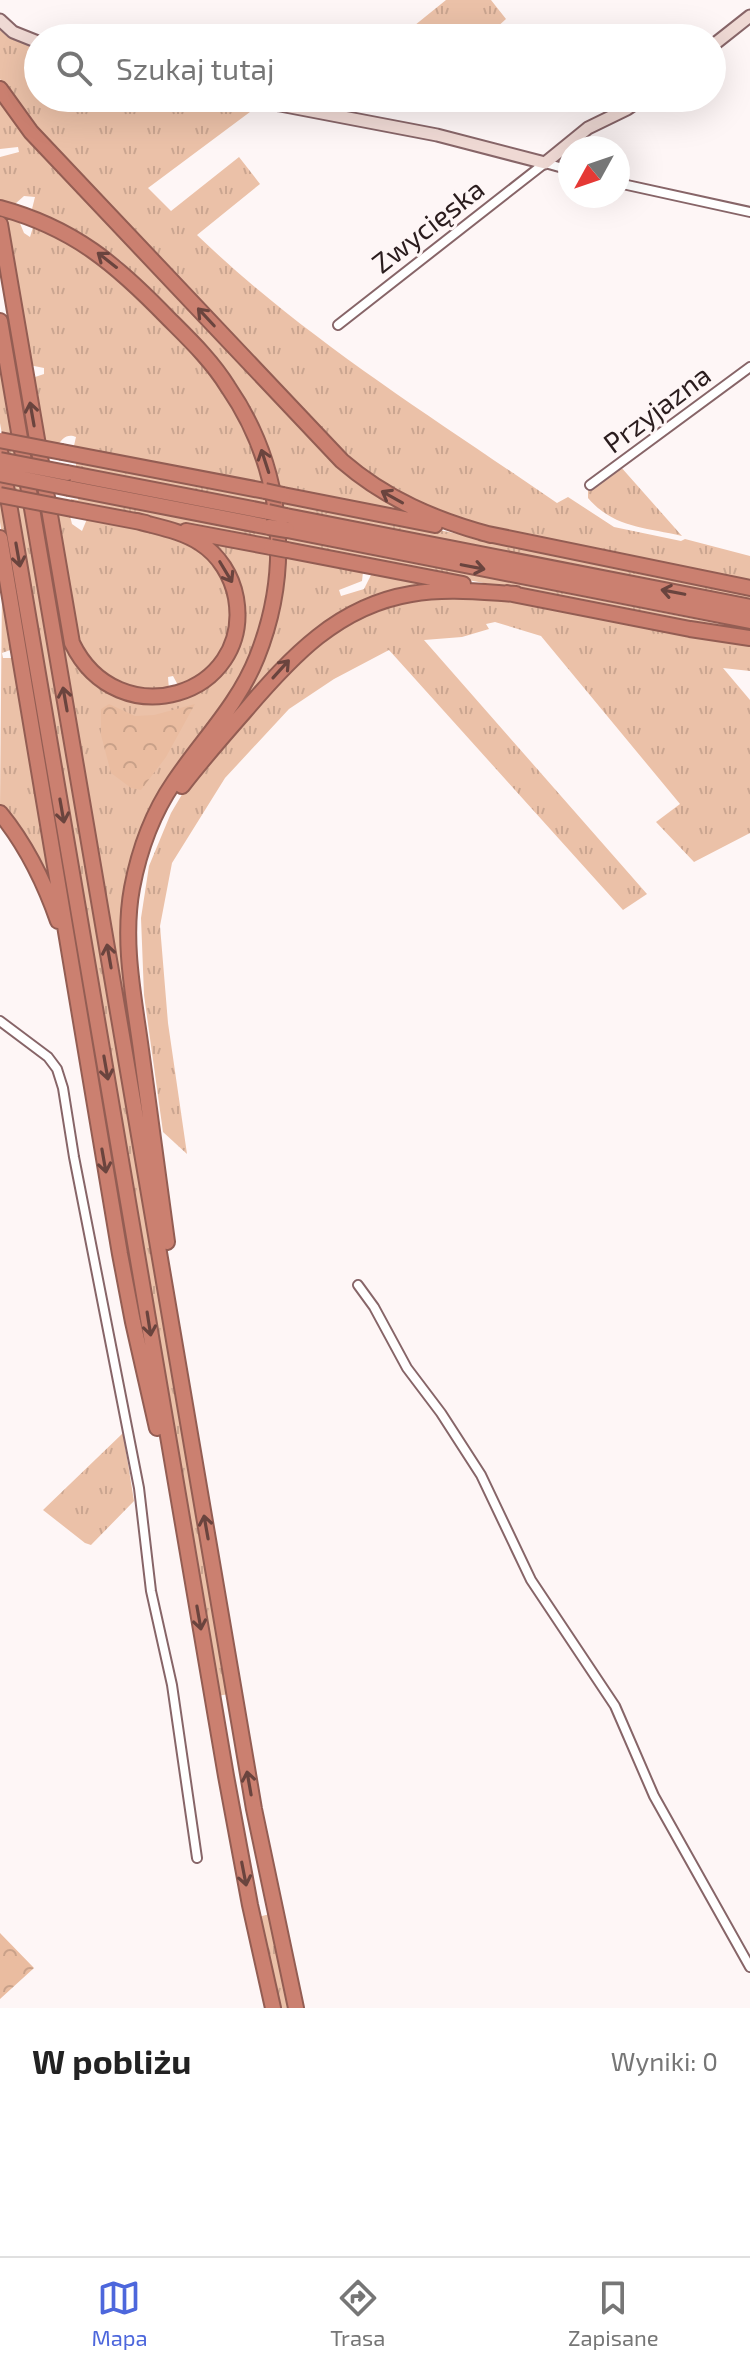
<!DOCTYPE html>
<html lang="pl">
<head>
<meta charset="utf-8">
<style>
	:root { --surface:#fff; --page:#f6f6f6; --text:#222; --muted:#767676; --line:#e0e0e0; --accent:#4d67dc }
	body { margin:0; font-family:"Exo 2",sans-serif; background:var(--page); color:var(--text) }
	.compass { position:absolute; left:558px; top:136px; width:72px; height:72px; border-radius:50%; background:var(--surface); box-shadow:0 8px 32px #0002; rotate:230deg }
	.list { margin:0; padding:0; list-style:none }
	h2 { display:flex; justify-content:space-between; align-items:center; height:104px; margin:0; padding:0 32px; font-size:34px }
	h2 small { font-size:26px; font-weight:400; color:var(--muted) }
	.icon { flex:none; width:44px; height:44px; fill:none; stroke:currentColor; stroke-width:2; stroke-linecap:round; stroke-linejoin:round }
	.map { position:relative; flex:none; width:750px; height:2008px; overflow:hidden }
	.search { position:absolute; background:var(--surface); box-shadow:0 8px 32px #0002; left:24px; right:24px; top:24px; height:88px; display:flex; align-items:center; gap:20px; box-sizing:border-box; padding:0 28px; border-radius:44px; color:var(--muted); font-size:30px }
	.sheet { height:248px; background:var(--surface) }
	nav { display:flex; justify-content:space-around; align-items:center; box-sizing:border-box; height:112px; border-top:2px solid var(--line); background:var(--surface); font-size:22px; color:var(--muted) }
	nav a { display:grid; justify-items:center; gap:4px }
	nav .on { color:var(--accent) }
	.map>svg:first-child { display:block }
	.grass { fill:url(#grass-tufts) }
	.forest { fill:url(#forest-crowns) }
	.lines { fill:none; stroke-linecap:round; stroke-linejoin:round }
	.street-casing { stroke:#876568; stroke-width:12 }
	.secondary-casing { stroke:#876568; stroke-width:15 }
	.highway-casing { stroke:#935d53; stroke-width:18 }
	.street { stroke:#fff; stroke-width:8 }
	.secondary { stroke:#efd9d4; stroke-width:11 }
	.highway { stroke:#cb8070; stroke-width:14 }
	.highway-bridge-casing { stroke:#935d53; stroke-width:18; stroke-linecap:butt }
	.highway-bridge { stroke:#cb8070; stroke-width:14 }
	.oneway { stroke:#6a443e }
	.labels { text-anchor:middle; stroke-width:6; stroke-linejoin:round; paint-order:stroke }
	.street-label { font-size:28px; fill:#2a1c1d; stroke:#fef6f6 }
</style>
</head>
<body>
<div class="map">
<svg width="750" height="2008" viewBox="0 0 750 2008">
	<defs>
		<pattern id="grass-tufts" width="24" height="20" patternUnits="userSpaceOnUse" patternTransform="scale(2)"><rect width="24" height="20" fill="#ebc1a8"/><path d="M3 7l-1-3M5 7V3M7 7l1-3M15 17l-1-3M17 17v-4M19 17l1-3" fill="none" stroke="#caa590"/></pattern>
		<pattern id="forest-crowns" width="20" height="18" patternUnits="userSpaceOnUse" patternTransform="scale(2)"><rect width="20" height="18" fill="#eabca0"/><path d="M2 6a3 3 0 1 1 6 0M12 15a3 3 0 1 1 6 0" fill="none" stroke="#c9a189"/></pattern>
	</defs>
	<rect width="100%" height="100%" fill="#fef6f6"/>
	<path class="grass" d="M 446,0 L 491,0 L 506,19 L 485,38 L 460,38 L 453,31 L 444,38 L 399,38 Z
		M 0,24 L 29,43 L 33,48 L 31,56 L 33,57 L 38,47 L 38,98 L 249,98 L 262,103 L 148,188 L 171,211 L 239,157 L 260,184 L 197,235 C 305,339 434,418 557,503 L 568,497 L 614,527 L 681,541 L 685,539 L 750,556 L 750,583 C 696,572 641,560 587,549 C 495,530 424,519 348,459 L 20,110 L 0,79 Z
		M 0,94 L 319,444 L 424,519 L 282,491 L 257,422 L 241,392 L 217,359 L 121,261 L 84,235 L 32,209 L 35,197 L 24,196 L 15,204 L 0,200 L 0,157 L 19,152 L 18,147 L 0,149 Z
		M 3,216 L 19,221 L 24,233 L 30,237 L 34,224 L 46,229 L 106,265 L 207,367 L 248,431 L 265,487 L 73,450 L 76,437 C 67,433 62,439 57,446 L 41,443 L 32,378 L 44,374 L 44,368 L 29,365 Z
		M 0,244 L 70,648 L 138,700 L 212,677 L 241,610 L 201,537 L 274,553 L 259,638 L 239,684 L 175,771 L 125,906 L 149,1149 C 98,856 50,562 0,268 Z
		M 0,343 L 229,1694 L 217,1696 L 0,423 Z
		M 63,455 L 750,592 L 750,599 L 76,467 L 76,463 L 64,460 Z
		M 620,466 L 682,536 C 644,527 614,528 588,498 L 588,490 Z
		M 0,492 L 32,695 L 149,1362 L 141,1336 L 7,569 L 0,522 Z
		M 79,496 L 750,630 L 750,634 L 71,504 L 71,499 L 78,500 Z
		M 54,513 L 70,516 L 72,524 L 82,531 L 87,519 C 117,525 154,527 183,539 C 225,558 245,613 222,653 C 212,670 196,678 179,687 L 173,676 L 168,677 L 169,690 L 128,689 L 91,664 L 76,636 Z
		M 286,555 L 363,572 L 362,581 L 339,590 L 341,596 L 364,589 L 372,573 L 445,586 L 363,605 L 222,731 C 263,670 278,628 286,555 Z
		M 2,586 L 13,649 L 2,653 L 3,658 L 15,658 L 57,900 L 0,806 Z
		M 478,596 L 677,633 L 750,642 L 750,671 L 723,668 L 750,700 L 750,833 L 694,862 L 656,822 L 680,804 L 541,636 L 495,622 L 486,624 L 489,629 L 462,637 L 424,640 L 647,894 L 623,910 L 389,650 L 334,679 L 289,709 L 225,778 L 172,863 L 160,926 L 168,1023 L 187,1154 L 163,1132 L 144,995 L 141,918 L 149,866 L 171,813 L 187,786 L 283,673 L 347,621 L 411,598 Z
		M 123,1433 L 134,1501 L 91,1545 L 85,1543 L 43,1510 Z
		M 270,1914 L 292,2008 L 279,2008 L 258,1917 Z"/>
	<path class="forest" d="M 109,704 L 135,716 L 154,715 L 195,704 L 166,757 L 141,790 L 131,788 L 111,773 L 101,735 L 101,709 Z
		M 0,1933 L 34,1968 L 0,1999 Z"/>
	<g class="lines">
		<g class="street-casing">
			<path id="street" d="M 618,183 L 750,212
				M 338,325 L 545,163 L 570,170
				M 590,485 L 750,367
				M 0,1021 L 48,1057 L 57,1069 L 63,1088 L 74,1157 L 139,1488 L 151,1591 L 172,1685 L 197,1858
				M 358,1285 L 374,1307 L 407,1368 L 441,1413 L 481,1475 L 531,1580 L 615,1706 L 654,1796 L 750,1967"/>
		</g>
		<g class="secondary-casing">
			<path id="secondary" d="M 0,20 L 13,32 L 38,42
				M 712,46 L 750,16
				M 258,98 L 280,105 L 437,135 L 545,163 L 588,128 L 627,109 L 643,98"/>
		</g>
		<g class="highway-casing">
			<path id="highway" d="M 0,89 L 31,132 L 342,461 C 386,499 435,520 491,535
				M 0,208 C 74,228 117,265 169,319 C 190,340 212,361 228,387 C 283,467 293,567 257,657 C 238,705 202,740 174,782 C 152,814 139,851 132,888 C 122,942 134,998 141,1050 C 150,1114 158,1178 167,1242
				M 0,224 L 72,643 C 118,738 253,696 236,598 C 232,576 219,555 200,543 C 182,531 158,527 137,521
				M 0,321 L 254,1809 L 296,2008
				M 0,451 L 226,1776 L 250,1905 L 273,2008
				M 62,452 L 265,491
				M 67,473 L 268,512
				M 69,488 L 269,527
				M 283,495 L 435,525
				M 72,509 L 146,523
				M 286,516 L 750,607
				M 287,530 L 750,621
				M 186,531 L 271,547
				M 483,533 L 750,588
				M 0,538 L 120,1254 L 133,1322 L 157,1428
				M 287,550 L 463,584
				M 507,593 L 690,629 L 750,638
				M 182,786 C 202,760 223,736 245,711 C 291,657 338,606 411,594 C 446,588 481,592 516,594
				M 0,813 C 27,846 44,881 58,921"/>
		</g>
		<use href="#street" class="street"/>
		<use href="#secondary" class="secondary"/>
		<use href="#highway" class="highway"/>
		<g class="highway-bridge-casing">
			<path id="highway-bridge" d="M 0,440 L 62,452
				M 0,460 L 67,473
				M 0,474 L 69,488
				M 265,491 L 283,495
				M 0,495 L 72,509
				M 268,512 L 286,516
				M 269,527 L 287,530
				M 271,547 L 287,550"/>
		</g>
		<use href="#highway-bridge" class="highway-bridge"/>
	</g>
	<defs><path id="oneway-shaft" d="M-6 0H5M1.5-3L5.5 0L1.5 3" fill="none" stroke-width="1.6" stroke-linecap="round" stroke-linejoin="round" transform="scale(2)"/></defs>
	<g class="oneway">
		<use href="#oneway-shaft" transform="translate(107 260) rotate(-142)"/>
		<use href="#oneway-shaft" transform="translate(206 317) rotate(-133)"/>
		<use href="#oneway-shaft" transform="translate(32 414) rotate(-100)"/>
		<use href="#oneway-shaft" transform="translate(265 461) rotate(-108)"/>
		<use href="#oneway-shaft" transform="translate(392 497) rotate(-151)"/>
		<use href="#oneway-shaft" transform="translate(18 555) rotate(80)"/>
		<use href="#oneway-shaft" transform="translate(473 567) rotate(11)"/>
		<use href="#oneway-shaft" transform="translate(226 572) rotate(59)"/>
		<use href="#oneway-shaft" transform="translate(673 592) rotate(-169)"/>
		<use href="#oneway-shaft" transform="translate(281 669) rotate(-48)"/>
		<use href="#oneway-shaft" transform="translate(65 699) rotate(-100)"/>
		<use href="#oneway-shaft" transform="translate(62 811) rotate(80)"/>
		<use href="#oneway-shaft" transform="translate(109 956) rotate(-100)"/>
		<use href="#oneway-shaft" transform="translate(106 1068) rotate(80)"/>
		<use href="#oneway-shaft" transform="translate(104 1161) rotate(80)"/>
		<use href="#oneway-shaft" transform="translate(149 1324) rotate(81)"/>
		<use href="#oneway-shaft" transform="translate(206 1527) rotate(-100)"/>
		<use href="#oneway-shaft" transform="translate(199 1618) rotate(80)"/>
		<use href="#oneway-shaft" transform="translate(249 1783) rotate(-100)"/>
		<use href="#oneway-shaft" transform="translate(244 1874) rotate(79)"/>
	</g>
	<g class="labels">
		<g class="street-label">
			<text transform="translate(428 226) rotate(-38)" y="10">Zwycięska</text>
			<text transform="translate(657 409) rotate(-37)" y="10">Przyjazna</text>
		</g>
	</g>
</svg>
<svg class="compass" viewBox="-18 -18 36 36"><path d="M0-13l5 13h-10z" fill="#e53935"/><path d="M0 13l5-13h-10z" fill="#767676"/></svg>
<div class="search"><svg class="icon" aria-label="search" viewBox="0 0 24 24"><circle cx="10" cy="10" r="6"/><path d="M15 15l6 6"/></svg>Szukaj tutaj</div>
</div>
<section class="sheet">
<h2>W pobliżu<small>Wyniki: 0</small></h2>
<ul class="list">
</ul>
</section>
<nav>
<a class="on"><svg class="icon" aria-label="map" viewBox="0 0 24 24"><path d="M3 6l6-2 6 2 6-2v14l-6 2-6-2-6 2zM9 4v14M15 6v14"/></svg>Mapa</a>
<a><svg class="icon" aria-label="directions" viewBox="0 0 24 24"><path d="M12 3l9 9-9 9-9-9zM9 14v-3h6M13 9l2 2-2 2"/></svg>Trasa</a>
<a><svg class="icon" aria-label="saved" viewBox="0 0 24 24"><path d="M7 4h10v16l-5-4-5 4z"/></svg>Zapisane</a>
</nav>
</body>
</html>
